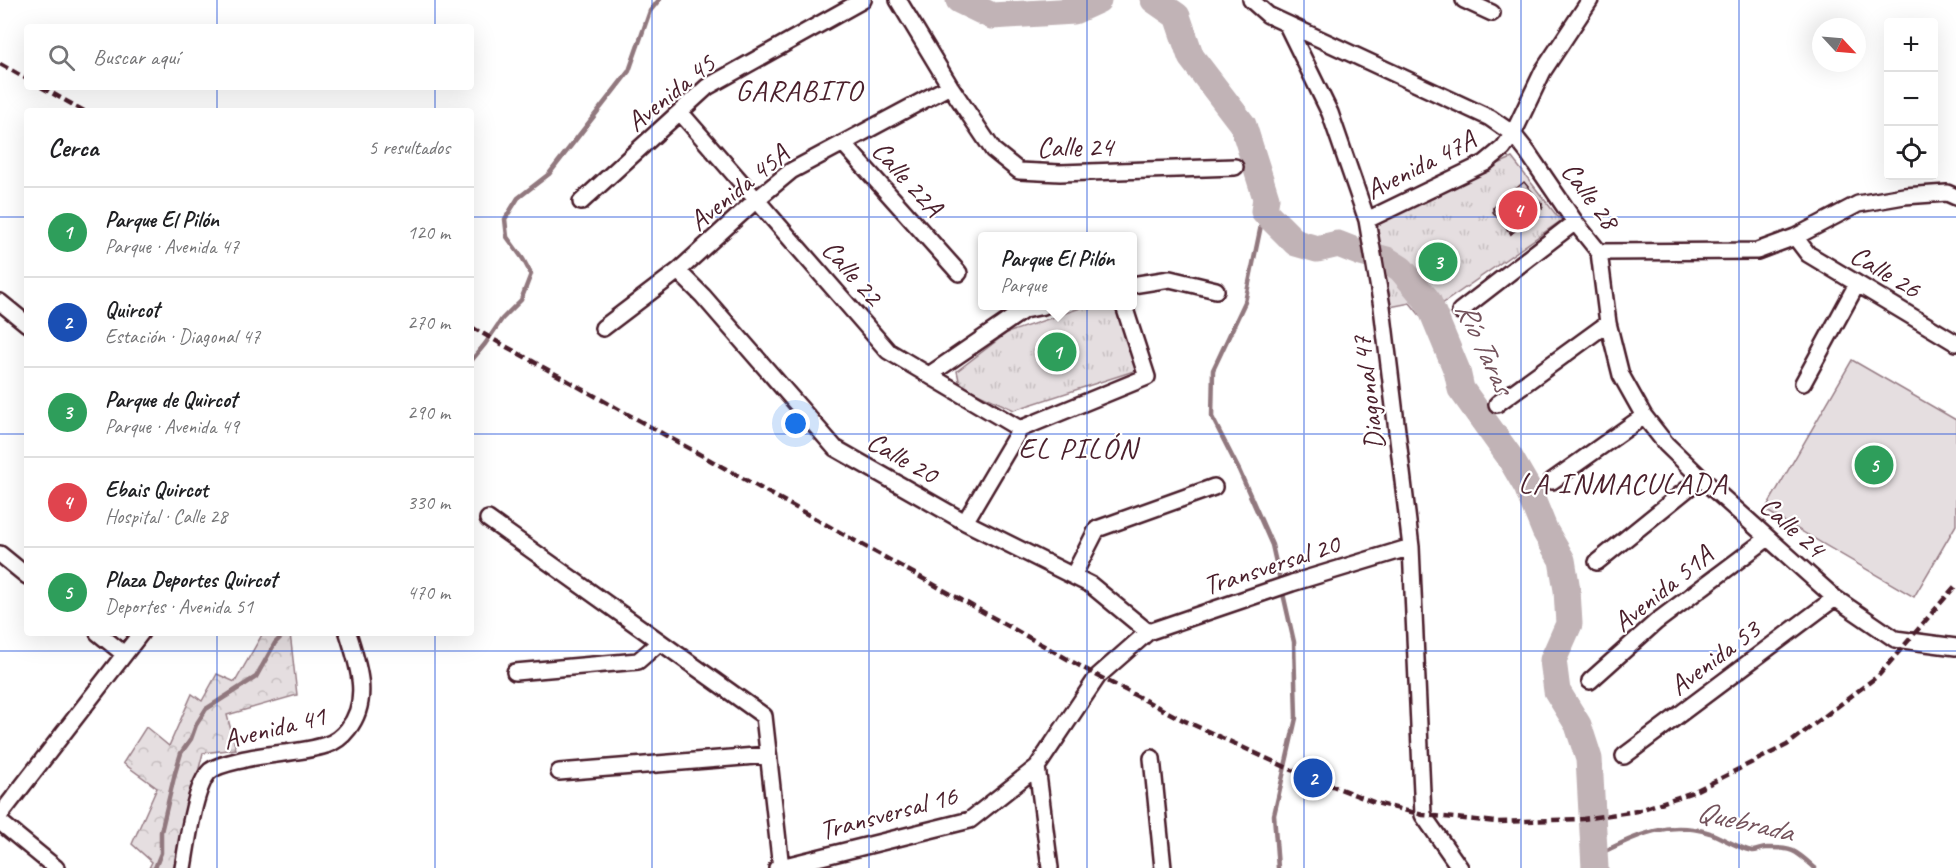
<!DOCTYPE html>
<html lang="es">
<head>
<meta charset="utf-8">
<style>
	:root { --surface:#fff; --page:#f2f2f2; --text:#202124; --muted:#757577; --line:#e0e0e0; --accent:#0f766e }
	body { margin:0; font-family:Caveat,sans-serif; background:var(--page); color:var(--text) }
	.controls { position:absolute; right:18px; top:18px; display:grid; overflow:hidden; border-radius:6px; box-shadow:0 6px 24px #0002 }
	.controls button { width:54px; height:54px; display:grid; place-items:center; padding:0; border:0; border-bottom:2px solid var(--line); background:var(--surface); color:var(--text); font:30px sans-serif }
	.compass { position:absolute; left:1812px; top:18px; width:54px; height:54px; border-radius:50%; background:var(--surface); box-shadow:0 6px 24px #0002; rotate:116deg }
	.you { position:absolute; left:796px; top:424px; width:21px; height:21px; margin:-15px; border:4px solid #fff; border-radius:50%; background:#1a73e8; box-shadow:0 0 0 9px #1a73e833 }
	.badge { display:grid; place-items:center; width:39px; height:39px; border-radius:50%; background:var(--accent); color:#fff; font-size:20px; font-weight:700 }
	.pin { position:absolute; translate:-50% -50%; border:3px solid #fff; box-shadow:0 2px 6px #0006 }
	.popup { position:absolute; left:978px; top:232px; width:159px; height:78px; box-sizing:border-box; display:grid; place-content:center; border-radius:6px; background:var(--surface); filter:drop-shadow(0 2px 4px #0005); font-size:20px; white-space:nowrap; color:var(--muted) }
	.popup b { font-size:22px; color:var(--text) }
	.popup::after { content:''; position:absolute; left:50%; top:100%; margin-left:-12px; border:12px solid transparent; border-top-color:var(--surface) }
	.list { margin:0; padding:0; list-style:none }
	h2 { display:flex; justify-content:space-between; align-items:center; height:78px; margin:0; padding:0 24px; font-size:26px }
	h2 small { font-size:20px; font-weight:400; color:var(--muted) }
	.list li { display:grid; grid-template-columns:39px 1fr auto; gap:18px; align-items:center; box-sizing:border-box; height:90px; padding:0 24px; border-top:2px solid var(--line) }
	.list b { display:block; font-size:22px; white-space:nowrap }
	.list p { margin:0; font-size:20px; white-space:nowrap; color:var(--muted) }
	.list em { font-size:20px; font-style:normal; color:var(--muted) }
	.icon { flex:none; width:33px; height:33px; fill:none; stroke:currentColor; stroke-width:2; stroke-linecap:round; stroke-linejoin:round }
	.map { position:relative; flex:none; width:1956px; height:868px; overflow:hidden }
	.search { position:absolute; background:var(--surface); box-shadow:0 6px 24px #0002; left:24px; top:24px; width:450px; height:66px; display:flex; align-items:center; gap:15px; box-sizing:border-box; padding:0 21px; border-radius:6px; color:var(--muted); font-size:22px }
	.panel { position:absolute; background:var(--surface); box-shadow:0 6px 24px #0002; left:24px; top:108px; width:450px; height:528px; border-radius:6px }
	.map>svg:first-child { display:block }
	.green { fill:#e5dee0; stroke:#987e86; stroke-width:1.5 }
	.forest { fill:url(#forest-crowns); stroke:#987e86; stroke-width:1.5 }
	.park { fill:url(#park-tufts); stroke:#987e86; stroke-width:1.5 }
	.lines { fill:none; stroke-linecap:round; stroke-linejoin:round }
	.stream { stroke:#91787e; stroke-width:4.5 }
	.river { stroke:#c1b3b6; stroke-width:27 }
	.minor-casing { stroke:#4a1f2b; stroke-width:20 }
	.minor { stroke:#fff; stroke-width:15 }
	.rail { stroke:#4a1f2b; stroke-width:4.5; stroke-dasharray:9 4.5; stroke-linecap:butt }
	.wall { fill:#b5abaf; stroke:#4a1f2b; stroke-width:1.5 }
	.shaded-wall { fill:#938b8e; stroke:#4a1f2b; stroke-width:1.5 }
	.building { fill:#d2c7cb; stroke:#4a1f2b; stroke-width:1.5 }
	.grid { fill:none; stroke:#1d4ed8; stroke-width:1.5; stroke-opacity:0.55 }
	.labels { text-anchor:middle; stroke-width:4.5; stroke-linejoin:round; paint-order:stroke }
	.street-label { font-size:28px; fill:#4a1f2b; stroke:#fff }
	.neighbourhood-label { font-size:30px; letter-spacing:1.5px; fill:#4a1f2b; stroke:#fff }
	.water-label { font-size:30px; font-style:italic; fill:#74535c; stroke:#fff }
</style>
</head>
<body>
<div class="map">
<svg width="1956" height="868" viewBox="0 0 1956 868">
	<defs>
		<pattern id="forest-crowns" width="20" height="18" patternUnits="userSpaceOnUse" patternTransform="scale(1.5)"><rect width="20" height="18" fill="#e5dee0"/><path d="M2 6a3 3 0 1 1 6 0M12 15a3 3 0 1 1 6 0" fill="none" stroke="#c6bec0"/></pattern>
		<pattern id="park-tufts" width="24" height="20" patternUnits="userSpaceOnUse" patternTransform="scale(1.5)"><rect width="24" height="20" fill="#e5dee0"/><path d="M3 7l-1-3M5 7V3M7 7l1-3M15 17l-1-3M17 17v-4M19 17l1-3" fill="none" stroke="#c6bec0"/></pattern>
	</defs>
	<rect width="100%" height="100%" fill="#fff"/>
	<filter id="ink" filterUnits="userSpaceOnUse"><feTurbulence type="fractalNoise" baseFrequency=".0167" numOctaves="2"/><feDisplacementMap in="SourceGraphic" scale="12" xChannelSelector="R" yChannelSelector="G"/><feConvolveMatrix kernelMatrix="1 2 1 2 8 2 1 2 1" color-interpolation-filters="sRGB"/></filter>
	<g filter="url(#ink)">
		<path class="green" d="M 1852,360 L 1956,420 L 1956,525 L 1914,597 L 1765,510 Z"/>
		<path class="forest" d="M 263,633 L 290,633 L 297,695 L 227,715 L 236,749 L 203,753 L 173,868 L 149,868 L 152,862 L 132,844 L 157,788 L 123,763 L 146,727 L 169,746 L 192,694 L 202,701 L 217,674 L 235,682 Z"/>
		<path class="park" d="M 1512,158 L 1557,216 L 1562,220 L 1422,318 L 1410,303 L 1390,307 L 1382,307 L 1367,220 Z
			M 1086,306 L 1117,306 L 1137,370 L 1014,410 L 960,385 L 957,371 L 1007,333 Z"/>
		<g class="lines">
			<path class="stream" d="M 1264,211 L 1245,302 L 1213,370 L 1212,417 L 1239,470 L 1272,545 L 1294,642 L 1296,718 L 1274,815 L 1278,868
				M 471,361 L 485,344 L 502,319 L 521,300 L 531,274 L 523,259 L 507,237 L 505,219 L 518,198 L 549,174 L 629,71 L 650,11 L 659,0
				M 1595,856 C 1634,837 1665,819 1710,833 C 1721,837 1742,850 1753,851 C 1757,851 1762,848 1766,848 C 1793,847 1796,851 1815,868
				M 155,868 L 161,853 L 161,832 L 175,773 L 181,753 L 191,739 L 196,725 L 206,709 L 256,677 L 275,643 L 285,633"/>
			<path class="river" d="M 959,0 L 992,16 L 1074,11 L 1098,0
				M 1154,0 L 1177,16 L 1191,57 L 1243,125 L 1266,198 L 1264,211 L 1296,243 L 1317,249 L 1338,244 L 1361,253 L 1387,260 L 1401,269 L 1428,301 L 1457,371 L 1461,389 L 1509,456 L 1527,487 L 1545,531 L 1562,560 L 1567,590 L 1569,624 L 1553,660 L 1557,691 L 1578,725 L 1589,759 L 1595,868"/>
			<g class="minor-casing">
				<path id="minor" d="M 898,0 L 950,86 L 993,150 L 1019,171 L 1060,173 L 1235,167
					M 1251,0 L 1268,15 L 1490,118 L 1513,134 L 1528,153 L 1575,222 L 1599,252
					M 1464,0 L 1492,13
					M 1287,25 L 1330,113 L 1367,220 L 1382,307 L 1411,547 L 1423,815 L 1460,868
					M 680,112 L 888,351 L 1020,429
					M 843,143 L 959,273
					M 581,202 L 707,87 L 863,0
					M 1367,220 L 1485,163 L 1503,148 L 1513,134 L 1543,71 L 1590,0
					M 1795,237 L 1808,254 L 1956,343
					M 1599,252 L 1608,323 L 1621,375 L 1644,416 L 1666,444 L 1701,478 L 1835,598 L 1895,639 L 1956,647
					M 1599,252 L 1757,251 L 1795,237 L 1858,204 L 1904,196 L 1947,193 L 1956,197
					M 678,271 L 703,296 L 835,448 L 965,522 L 1091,585 L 1148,632
					M 1132,285 L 1170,279 L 1216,290
					M 0,302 L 27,324
					M 1460,311 L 1575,222
					M 603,328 L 678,271 L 756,200 L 791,171 L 950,86
					M 929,375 L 1024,310 L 1044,306
					M 1803,383 L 1857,284
					M 1497,404 L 1608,323
					M 1552,481 L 1644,416
					M 488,519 L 764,716 L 781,868
					M 965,522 L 1020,429 L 1147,377 L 1124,306
					M 0,554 L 27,576
					M 1597,562 L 1701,478
					M 1073,576 L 1097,529 L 1214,487
					M 98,633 L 124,654
					M 515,672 L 638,661 L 660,642
					M 1590,681 L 1656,622 L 1768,538
					M 1624,756 L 1835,598
					M 1152,758 L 1163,868
					M 1037,767 L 1050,868
					M 559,772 L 768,755
					M 0,815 L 141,633
					M 0,822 L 56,868
					M 183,868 C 187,846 194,786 210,771 C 219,764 234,762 245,759 C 271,753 302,753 326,745 C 336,742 342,737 348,729 C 371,700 358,665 348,633
					M 777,868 L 970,820 L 1037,767 L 1098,676 L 1148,632 L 1292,583 L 1411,547"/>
			</g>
			<use href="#minor" class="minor"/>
			<path class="rail" d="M 0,64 L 27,79
				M 41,87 L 84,111
				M 471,327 L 1098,676 L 1183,720 L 1292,770 L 1376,803 L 1423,815 L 1497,822 L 1583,819 L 1637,811 L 1693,792 L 1787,745 L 1879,675 L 1956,585"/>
		</g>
		<path class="wall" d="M 1493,208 L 1542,208 L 1511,234 L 1493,212 Z"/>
		<path class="shaded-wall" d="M 1542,204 L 1542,208 L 1511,234 L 1511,229 Z"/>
		<path class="building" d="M 1524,182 L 1542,204 L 1511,229 L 1493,208 Z"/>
	</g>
	<path class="grid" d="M 217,0 L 217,27M 435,0 L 435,27M 652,0 L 652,868M 869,0 L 869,868M 1087,0 L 1087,868M 1304,0 L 1304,868M 1521,0 L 1521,868M 1739,0 L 1739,868M 217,87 L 217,111M 435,87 L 435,111M 0,217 L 27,217M 471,217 L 1956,217M 0,434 L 27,434M 471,434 L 1956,434M 217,633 L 217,868M 435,633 L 435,868M 0,651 L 1956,651"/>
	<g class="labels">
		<g class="street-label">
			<text transform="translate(670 92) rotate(-39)" y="10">Avenida 45</text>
			<text x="1075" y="156">Calle 24</text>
			<text transform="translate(1420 164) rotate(-27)" y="10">Avenida 47A</text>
			<text transform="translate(908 178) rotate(48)" y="10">Calle 22A</text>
			<text transform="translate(738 187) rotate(-39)" y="10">Avenida 45A</text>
			<text transform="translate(1591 195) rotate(53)" y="10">Calle 28</text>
			<text transform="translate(1886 271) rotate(31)" y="10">Calle 26</text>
			<text transform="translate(853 272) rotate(49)" y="10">Calle 22</text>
			<text transform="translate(1367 393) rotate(-97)" y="10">Diagonal 47</text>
			<text transform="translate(903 457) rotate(30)" y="10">Calle 20</text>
			<text transform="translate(1793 526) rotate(42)" y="10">Calle 24</text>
			<text transform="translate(1271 564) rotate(-18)" y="10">Transversal 20</text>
			<text transform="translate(1662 588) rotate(-39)" y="10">Avenida 51A</text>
			<text transform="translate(1714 657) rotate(-37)" y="10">Avenida 53</text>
			<text transform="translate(274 727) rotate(-14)" y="10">Avenida 41</text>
			<text transform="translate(888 812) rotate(-15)" y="10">Transversal 16</text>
		</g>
		<g class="neighbourhood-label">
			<text x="799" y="100">GARABITO</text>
			<text x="1078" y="458">EL PILÓN</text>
			<text x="1623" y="493">LA INMACULADA</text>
		</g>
		<g class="water-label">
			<text transform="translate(1485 347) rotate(65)" y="10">Río Taras</text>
			<text transform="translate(1745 821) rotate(13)" y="10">Quebrada</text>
		</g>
	</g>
</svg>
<div class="controls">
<button>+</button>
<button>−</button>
<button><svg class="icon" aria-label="locate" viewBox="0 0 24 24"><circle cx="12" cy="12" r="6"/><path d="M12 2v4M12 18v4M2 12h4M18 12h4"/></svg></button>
</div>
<svg class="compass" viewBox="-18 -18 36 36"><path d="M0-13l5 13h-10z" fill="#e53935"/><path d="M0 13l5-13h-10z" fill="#757577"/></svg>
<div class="you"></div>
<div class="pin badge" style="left:1057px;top:352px;background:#2e9e5b">1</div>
<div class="popup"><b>Parque El Pilón</b>Parque</div>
<div class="pin badge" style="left:1313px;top:778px;background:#1a4fb4">2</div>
<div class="pin badge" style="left:1438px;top:262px;background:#2e9e5b">3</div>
<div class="pin badge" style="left:1518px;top:210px;background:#e0444e">4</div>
<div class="pin badge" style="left:1874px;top:465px;background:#2e9e5b">5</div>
<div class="search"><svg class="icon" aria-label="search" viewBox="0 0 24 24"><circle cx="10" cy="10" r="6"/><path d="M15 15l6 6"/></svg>Buscar aquí</div>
<section class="panel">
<h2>Cerca<small>5 resultados</small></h2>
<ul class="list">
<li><span class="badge" style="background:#2e9e5b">1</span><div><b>Parque El Pilón</b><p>Parque · Avenida 47</p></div><em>120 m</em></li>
<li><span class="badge" style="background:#1a4fb4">2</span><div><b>Quircot</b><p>Estación · Diagonal 47</p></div><em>270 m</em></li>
<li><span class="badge" style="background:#2e9e5b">3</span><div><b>Parque de Quircot</b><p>Parque · Avenida 49</p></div><em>290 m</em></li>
<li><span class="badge" style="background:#e0444e">4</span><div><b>Ebais Quircot</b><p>Hospital · Calle 28</p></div><em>330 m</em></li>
<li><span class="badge" style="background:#2e9e5b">5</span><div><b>Plaza Deportes Quircot</b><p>Deportes · Avenida 51</p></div><em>470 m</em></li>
</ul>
</section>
</div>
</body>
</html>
